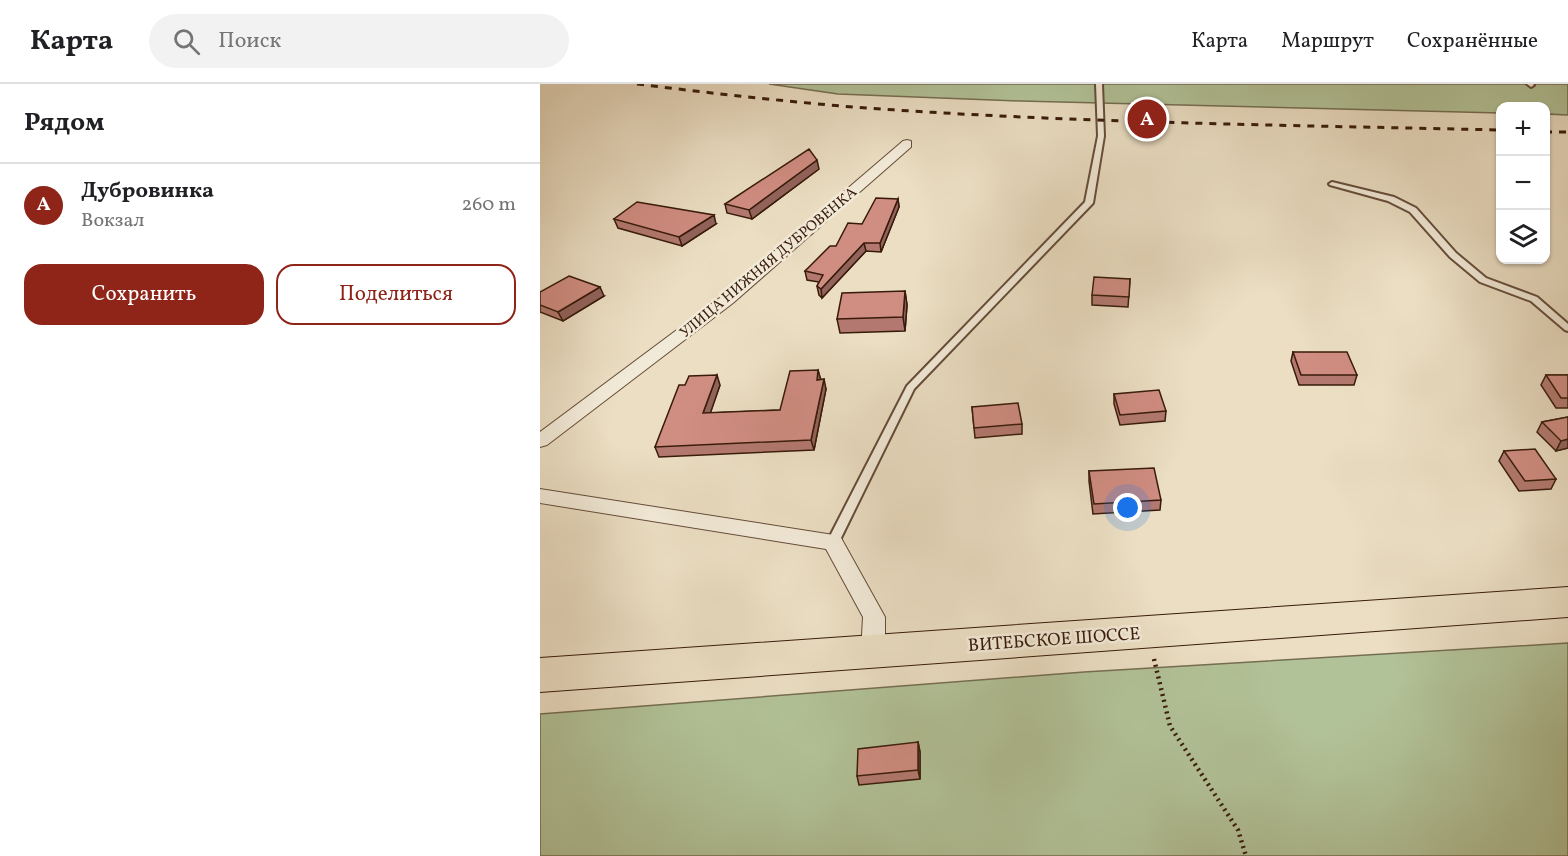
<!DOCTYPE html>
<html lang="ru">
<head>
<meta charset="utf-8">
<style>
	:root { --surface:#fff; --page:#f2f2f2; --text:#202124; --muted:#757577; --line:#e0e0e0; --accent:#8f2418 }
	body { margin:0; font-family:Vollkorn,serif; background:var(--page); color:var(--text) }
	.controls { position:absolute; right:18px; top:18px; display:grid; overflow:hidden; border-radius:12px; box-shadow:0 2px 4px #0004 }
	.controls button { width:54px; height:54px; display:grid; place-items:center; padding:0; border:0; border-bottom:2px solid var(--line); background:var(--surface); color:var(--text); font:30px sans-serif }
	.you { position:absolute; left:588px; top:424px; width:21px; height:21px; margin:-15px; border:4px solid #fff; border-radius:50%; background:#1a73e8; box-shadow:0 0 0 9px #1a73e833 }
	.badge { display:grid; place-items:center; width:39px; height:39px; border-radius:50%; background:var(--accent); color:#fff; font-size:20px; font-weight:700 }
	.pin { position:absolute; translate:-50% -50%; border:3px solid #fff; box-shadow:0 2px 6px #0006 }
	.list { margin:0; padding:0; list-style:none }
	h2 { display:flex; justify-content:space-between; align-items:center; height:78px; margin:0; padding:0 24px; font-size:26px }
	h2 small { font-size:20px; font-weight:400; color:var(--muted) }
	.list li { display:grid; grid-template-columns:39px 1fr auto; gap:18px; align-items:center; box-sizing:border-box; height:84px; padding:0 24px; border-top:2px solid var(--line) }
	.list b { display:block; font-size:22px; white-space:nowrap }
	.list p { margin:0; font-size:20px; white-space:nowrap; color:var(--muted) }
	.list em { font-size:20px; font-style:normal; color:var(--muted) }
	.actions { display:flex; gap:12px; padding:18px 24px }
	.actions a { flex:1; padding:14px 0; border:2px solid var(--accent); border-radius:18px; text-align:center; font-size:21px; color:var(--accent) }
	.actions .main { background:var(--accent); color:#fff }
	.icon { flex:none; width:33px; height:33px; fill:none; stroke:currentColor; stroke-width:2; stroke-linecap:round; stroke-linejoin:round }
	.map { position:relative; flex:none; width:1028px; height:772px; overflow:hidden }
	header { display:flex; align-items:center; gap:36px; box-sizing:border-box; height:84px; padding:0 30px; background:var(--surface); border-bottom:2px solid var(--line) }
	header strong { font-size:28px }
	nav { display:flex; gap:33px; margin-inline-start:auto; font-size:21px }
	.search { width:420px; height:54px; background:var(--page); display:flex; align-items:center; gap:15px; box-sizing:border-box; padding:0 21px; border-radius:33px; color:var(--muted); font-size:22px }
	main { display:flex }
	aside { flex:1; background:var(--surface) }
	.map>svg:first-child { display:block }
	.green { fill:#b2c298; stroke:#756e52; stroke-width:1.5 }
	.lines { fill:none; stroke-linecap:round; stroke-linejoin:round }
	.service-casing { stroke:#654c39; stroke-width:4 }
	.minor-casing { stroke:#654c39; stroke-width:2 }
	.primary-casing { stroke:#381b0b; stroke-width:2 }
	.path { stroke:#381b0b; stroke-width:4.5; stroke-dasharray:2 4; stroke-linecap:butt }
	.service { fill:#f2ead8; fill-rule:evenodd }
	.minor { fill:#f2ead8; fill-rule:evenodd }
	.primary { fill:#ebdec3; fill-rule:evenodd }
	.rail { stroke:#381b0b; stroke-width:3; stroke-dasharray:7 7; stroke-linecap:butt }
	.wall { fill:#b37970; stroke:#381b0b; stroke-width:1.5 }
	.shaded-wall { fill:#92635b; stroke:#381b0b; stroke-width:1.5 }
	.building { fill:#d08d82; stroke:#381b0b; stroke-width:1.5 }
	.labels { text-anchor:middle; stroke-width:5; stroke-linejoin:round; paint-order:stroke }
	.far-street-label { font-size:15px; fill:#381b0b; stroke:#f2ead8 }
	.street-label { font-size:18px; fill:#381b0b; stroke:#f2ead8 }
</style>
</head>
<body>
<header>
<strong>Карта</strong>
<div class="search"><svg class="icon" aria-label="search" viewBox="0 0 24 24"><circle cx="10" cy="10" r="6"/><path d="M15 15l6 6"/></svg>Поиск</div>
<nav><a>Карта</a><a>Маршрут</a><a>Сохранённые</a></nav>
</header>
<main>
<aside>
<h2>Рядом<small></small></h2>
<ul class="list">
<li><span class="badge">A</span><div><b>Дубровинка</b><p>Вокзал</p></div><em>260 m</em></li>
</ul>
<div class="actions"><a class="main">Сохранить</a><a>Поделиться</a></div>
</aside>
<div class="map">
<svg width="1028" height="772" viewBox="0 0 1028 772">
	<rect width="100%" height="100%" fill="#ebdec3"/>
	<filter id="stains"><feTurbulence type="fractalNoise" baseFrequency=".00333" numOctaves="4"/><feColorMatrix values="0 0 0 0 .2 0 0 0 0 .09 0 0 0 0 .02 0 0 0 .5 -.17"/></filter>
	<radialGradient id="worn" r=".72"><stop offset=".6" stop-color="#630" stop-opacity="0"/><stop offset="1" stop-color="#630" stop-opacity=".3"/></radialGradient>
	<path class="green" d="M 229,0 L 1028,0 L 1028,31 L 1006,30 L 1005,22 L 960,22 L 960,29 L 480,17 L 298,10 Z
		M 1028,559 L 1028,772 L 0,772 L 0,630 L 544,588 Z"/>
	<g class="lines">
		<g class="service-casing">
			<path id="service" d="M 556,0 L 562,0 L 564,52 L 553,119 L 374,305 L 299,458 L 297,461 L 289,461 L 287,458 L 367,302 L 545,118 L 558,52 Z
				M 987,0 L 993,0 L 994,1 L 991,3 Z
				M 792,98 L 854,113 L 876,124 L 916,169 L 946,194 L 997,213 L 1028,240 L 1028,247 L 1025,246 L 991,217 L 940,198 L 910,173 L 870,128 L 848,117 L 790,101 L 789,100 Z"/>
		</g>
		<g class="minor-casing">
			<path id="minor" d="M 367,56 L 371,57 L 371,63 L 193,219 L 7,361 L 0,363 L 0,348 L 181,213 L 363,57 Z
				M 0,405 L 300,452 L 345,533 L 345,569 L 341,576 L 333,579 L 325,576 L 321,569 L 323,533 L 286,465 L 0,419 Z"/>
		</g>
		<g class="primary-casing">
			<path id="primary" d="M 1028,503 L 1028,533 L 0,608 L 0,574 Z"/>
		</g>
		<path class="path" d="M 614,575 L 630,642 L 698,746 L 706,772"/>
		<use href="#service" class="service"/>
		<use href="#minor" class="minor"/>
		<use href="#primary" class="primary"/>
		<path class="rail" d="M 97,0 C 169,9 241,17 313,23 C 528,39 744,41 960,46
			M 1005,48 L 1028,48"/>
	</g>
	<path class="wall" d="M 279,85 L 212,135 L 187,129 L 185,120 Z
		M 358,115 L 359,123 L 341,168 L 326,167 L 282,214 L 279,211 L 277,202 L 279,198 L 267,196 L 265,187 L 296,162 L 322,140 Z
		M 74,135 L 176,140 L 142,162 L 78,144 Z
		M 590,195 L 588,223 L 552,221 L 552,211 Z
		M 365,207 L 367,221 L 365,247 L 300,249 L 297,235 Z
		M 0,208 L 64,212 L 23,237 L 0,228 Z
		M 753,268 L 817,291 L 814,301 L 759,301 L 751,277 Z
		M 278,286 L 280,295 L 286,305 L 274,366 L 119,373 L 115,363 L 180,301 L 170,329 L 240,326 Z
		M 1006,291 L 1028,291 L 1028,324 L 1016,324 L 1001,301 Z
		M 574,310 L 626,327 L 625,337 L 580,341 L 574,320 Z
		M 432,323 L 482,340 L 482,350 L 435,354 Z
		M 1028,333 L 1028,364 L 1016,367 L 997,348 L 1002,338 Z
		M 964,367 L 1016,395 L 1011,405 L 979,407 L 959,377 Z
		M 549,387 L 621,416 L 620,426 L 553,430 L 549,397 Z
		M 378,658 L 380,668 L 380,695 L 319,701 L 317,692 Z"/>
	<path class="shaded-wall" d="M 277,76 L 279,85 L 212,135 L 209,126 Z
		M 358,115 L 359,123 L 341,168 L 340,159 Z
		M 174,131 L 176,140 L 142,162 L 139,153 Z
		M 324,159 L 326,167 L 282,214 L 281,205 Z
		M 60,203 L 64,212 L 23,237 L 18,228 Z
		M 365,207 L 367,221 L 365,247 L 363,233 Z
		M 278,286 L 281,296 L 277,296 Z
		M 177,291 L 180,301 L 167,339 L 163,329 Z
		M 284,295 L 286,305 L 274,366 L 271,356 Z
		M 1028,355 L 1028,364 L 1016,367 L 1021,357 Z
		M 378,658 L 380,668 L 380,695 L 378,686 Z"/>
	<path class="building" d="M 269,65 L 277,76 L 209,126 L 185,120 Z
		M 336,114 L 358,115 L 340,159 L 324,159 L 281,205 L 277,202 L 283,191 L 265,187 L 290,162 L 296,162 L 308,139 L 322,140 Z
		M 97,118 L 174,131 L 139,153 L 74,135 Z
		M 29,192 L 60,203 L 18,228 L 0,221 L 0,208 Z
		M 554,193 L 590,195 L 589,213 L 552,211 Z
		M 365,207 L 363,233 L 297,235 L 302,209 Z
		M 753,268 L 807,268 L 817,291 L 761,291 Z
		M 278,286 L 277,296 L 284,295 L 271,356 L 115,363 L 139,301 L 145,301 L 149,292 L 177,291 L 163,329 L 240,326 L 250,287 Z
		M 1006,291 L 1028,291 L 1028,314 L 1021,314 Z
		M 619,306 L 626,327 L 580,331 L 574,310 Z
		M 478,319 L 482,340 L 434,344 L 432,323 Z
		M 1028,333 L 1028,355 L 1021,357 L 1002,338 Z
		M 995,365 L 1016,395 L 985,397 L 964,367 Z
		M 614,384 L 621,416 L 554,420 L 549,387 Z
		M 378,658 L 378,686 L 317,692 L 318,665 Z"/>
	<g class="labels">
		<g class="far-street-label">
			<text transform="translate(228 178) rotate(-40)" y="5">УЛИЦА НИЖНЯЯ ДУБРОВЕНКА</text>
		</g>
		<g class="street-label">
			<text transform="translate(514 555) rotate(-4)" y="6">ВИТЕБСКОЕ ШОССЕ</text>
		</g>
	</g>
	<rect width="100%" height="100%" filter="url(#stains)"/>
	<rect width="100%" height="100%" fill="url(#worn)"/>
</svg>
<div class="controls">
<button>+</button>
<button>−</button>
<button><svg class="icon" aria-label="layers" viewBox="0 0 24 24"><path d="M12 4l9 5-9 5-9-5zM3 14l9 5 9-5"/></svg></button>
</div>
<div class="you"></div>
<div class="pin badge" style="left:607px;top:35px">A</div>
</div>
</main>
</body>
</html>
